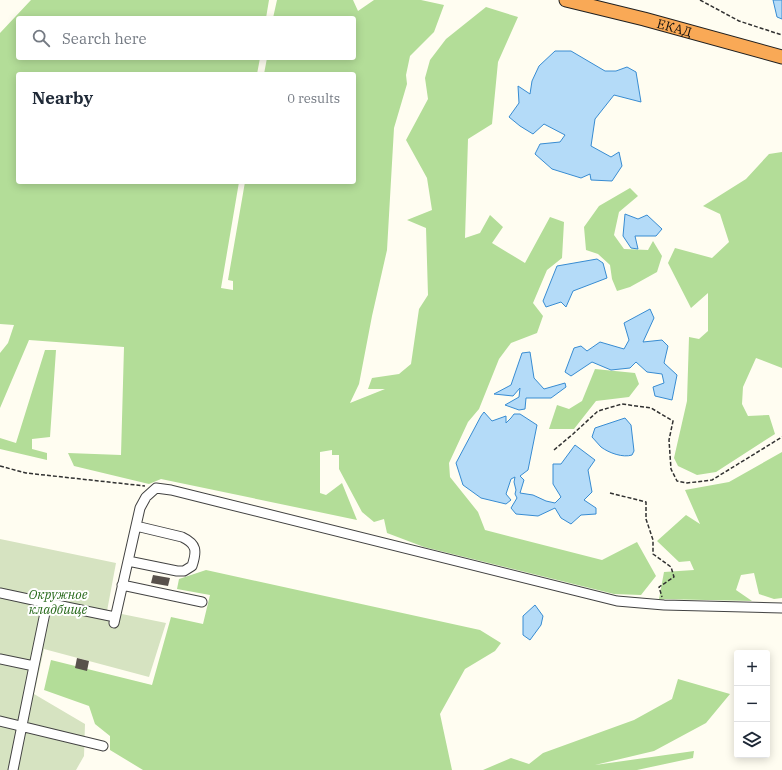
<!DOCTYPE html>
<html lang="en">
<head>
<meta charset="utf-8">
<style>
	:root { --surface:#fff; --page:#f6f6f7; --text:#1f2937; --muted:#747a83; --line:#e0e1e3 }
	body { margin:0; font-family:"IBM Plex Serif",serif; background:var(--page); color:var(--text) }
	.controls { position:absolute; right:12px; bottom:12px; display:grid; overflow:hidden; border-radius:4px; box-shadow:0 2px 10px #0003 }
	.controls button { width:36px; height:36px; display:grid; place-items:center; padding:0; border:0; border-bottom:1px solid var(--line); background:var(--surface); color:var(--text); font:20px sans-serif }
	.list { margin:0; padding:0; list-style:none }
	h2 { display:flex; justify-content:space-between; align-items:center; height:52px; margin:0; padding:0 16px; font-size:17px }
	h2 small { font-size:13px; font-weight:400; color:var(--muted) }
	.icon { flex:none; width:22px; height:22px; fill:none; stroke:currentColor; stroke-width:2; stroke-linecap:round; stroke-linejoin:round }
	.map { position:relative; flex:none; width:782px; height:770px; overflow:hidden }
	.search { position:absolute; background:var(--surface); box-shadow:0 2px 10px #0003; left:16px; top:16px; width:340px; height:44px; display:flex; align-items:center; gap:10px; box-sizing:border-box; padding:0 14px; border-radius:4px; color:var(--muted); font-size:15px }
	.panel { position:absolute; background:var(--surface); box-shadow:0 2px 10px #0003; left:16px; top:72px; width:340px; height:112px; border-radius:4px }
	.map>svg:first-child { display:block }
	.forest { fill:#b3dd98 }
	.cemetery { fill:#d6e3c1 }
	.water { fill:#b4dbf8; stroke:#388cd2 }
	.building { fill:#58514b }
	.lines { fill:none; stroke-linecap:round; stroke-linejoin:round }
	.minor-casing { stroke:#424242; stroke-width:11 }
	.highway-casing { stroke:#202020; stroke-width:15 }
	.path { stroke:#313131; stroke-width:1.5; stroke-dasharray:4 2; stroke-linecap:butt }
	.minor { stroke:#fff; stroke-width:9 }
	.highway { stroke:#f9a956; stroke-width:13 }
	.labels { text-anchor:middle; stroke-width:4; stroke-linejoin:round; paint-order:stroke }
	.street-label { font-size:13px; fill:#0f0f0f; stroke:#fff }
	.park-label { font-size:13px; font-style:italic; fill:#286a1c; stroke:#fff }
</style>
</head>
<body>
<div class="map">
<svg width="782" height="770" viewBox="0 0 782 770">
	<rect width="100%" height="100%" fill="#fffdf1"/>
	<path class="forest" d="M 31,0 L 269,0 L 266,18 L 18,18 L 18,58 L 260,58 L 257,74 L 18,74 L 18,182 L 239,182 L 221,288 L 233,290 L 233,281 L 228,280 L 245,182 L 354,182 L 354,74 L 264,74 L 267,58 L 354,58 L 354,18 L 273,18 L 277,0 L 353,0 L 358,11 L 374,0 L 421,0 L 444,5 L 434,32 L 410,56 L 406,75 L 407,84 L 394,128 L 387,250 L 372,316 L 359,384 L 350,403 L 385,389 L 368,389 L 372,378 L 399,374 L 411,364 L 419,309 L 428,295 L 426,228 L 407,220 L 432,210 L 427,178 L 406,140 L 428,99 L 425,78 L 430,60 L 446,39 L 486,7 L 518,17 L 498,62 L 492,124 L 468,139 L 465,238 L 480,233 L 490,215 L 503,227 L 492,243 L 525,263 L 550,217 L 564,222 L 562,258 L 547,270 L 533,303 L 543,316 L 537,333 L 511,343 L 499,359 L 479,409 L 468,422 L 449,463 L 450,477 L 478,512 L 485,530 L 602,560 L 637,542 L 656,576 L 641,595 L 614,594 L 424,547 L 387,533 L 384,519 L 374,522 L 362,512 L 339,469 L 339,455 L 332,455 L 332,450 L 320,452 L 320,493 L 326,495 L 342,483 L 357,520 L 161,479 L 149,484 L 74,466 L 68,453 L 121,455 L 124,347 L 29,340 L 0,408 L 0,353 L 8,343 L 14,325 L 0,324 L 0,33 Z
		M 782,152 L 782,368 L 756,358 L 743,387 L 742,404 L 748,416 L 769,415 L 775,434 L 716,472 L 697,475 L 678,466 L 674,458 L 687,401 L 689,337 L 699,339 L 708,331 L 708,293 L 691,308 L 668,263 L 675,248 L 712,258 L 729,242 L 720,214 L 703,206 L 746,179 L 769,154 Z
		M 630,188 L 638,196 L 619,212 L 614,235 L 624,249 L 648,250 L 653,241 L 662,256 L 657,272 L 630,287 L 617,291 L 612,279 L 610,265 L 598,254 L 586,250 L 584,227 L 599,206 Z
		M 45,350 L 56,350 L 50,437 L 32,439 L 32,449 L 47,453 L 47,460 L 0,449 L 0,438 L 16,443 Z
		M 595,369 L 635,373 L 639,384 L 629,397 L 596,401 L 574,429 L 549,429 L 557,405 L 569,409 L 582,401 Z
		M 782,452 L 782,598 L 774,599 L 759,594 L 754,573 L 741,575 L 736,590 L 752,601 L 659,599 L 664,572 L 694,570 L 690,561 L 679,562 L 657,541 L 686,515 L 700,524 L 685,490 L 729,482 Z
		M 206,570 L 480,630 L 501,643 L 495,651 L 465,669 L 440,714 L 452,770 L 143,770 L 110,750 L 110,736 L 95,724 L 89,706 L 44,690 L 51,660 L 152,685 L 171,617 L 203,624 L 210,595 L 177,589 L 179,579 Z
		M 678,679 L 730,694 L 706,723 L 654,751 L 595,765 L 694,751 L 693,758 L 637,770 L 483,770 L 511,758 L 529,764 L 543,753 L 634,720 L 672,699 Z"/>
	<path class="cemetery" d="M 0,539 L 116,563 L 107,611 L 166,623 L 149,677 L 44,649 L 34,694 L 85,724 L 84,756 L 76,770 L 0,770 Z"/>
	<path class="water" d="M 773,0 L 782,0 L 782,19 L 777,17 Z
		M 555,51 L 571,51 L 605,71 L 616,71 L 627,67 L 636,72 L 641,102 L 614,95 L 595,119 L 591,146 L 611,157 L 619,152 L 622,166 L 612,181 L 591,180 L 590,174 L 581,178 L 552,169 L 535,154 L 540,144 L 560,142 L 565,135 L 544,124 L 533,134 L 520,126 L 509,117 L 519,103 L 518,86 L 530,94 L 532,81 L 539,66 Z
		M 625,214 L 638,219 L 647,215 L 662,229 L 656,236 L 635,236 L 638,249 L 631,248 L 623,236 Z
		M 597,259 L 603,263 L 607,278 L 573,291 L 566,307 L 561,302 L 546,307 L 543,301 L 557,266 Z
		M 650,309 L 654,318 L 643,342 L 662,340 L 668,346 L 664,363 L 677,375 L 672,400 L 655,396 L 653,387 L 664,383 L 662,374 L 647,372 L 636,362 L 630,368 L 611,370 L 592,362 L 571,376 L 565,372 L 574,348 L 581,346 L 587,351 L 600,342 L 624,349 L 629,340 L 624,323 Z
		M 530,352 L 534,378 L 544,389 L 565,383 L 566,387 L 551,398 L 526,398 L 525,409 L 519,410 L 505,405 L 519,397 L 520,388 L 513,396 L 494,394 L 511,385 L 522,353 Z
		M 484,412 L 492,421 L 506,416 L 506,423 L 511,418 L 514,414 L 520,414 L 537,425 L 528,470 L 520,476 L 524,480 L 520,493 L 533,495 L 546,501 L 555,503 L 561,497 L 553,484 L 553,464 L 561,464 L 575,445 L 595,460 L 588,470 L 592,492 L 584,500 L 596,508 L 596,514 L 581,515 L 571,524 L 561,518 L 555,508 L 538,516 L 516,514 L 511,508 L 517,498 L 515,494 L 516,490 L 514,482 L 515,477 L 511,479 L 506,494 L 511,500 L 506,504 L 481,498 L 463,485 L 456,463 L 481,416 Z
		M 625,418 L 631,425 L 634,451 L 632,455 C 623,458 609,453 601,447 C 598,444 595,440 592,437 L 595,428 Z
		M 535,605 L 543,616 L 541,625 L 530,640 L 523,635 L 523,616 Z"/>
	<path class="building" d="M 153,575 L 170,578 L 168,586 L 151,583 Z
		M 77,658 L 89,661 L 87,671 L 75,668 Z"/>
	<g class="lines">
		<g class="minor-casing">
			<path id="minor" d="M 128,561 L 177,571 L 184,571 L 192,566 C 197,551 197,544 182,537 L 136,526
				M 122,585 L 202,602
				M 0,593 L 47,603 L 34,666 L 0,659
				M 47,603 L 115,617
				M 114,623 L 140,508 L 146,497 L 156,488 L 171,490 L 617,601 L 664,605 L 782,608
				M 0,721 L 103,746
				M 13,770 L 34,666"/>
		</g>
		<g class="highway-casing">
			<g id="highway">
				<path id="s1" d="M 566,0 L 644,19 L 782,57"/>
			</g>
		</g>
		<path class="path" d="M 700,0 L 739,21 L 782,35
			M 554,450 L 573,434 L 598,411 L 622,404 L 651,408 L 673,421 L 669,440 L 671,469 L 677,481 L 687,483 L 712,480 L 782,437
			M 0,466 L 26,473 L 145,486
			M 610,493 L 646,502 L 646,519 L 653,540 L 653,554 L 671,567 L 674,577 L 659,587 L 662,597"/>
		<use href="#minor" class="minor"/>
		<use href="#highway" class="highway"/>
	</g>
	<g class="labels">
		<g class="street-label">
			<text dy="5" stroke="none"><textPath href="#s1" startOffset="112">ЕКАД</textPath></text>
		</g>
		<g class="park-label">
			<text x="58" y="599">Окружное<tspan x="58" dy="15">кладбище</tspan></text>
		</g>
	</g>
</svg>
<div class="controls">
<button>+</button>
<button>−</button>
<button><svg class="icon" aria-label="layers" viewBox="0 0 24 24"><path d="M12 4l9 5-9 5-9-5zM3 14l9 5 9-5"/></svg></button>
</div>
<div class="search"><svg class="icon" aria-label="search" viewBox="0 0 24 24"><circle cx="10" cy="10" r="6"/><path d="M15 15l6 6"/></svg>Search here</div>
<section class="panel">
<h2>Nearby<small>0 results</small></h2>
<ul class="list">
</ul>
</section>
</div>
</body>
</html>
